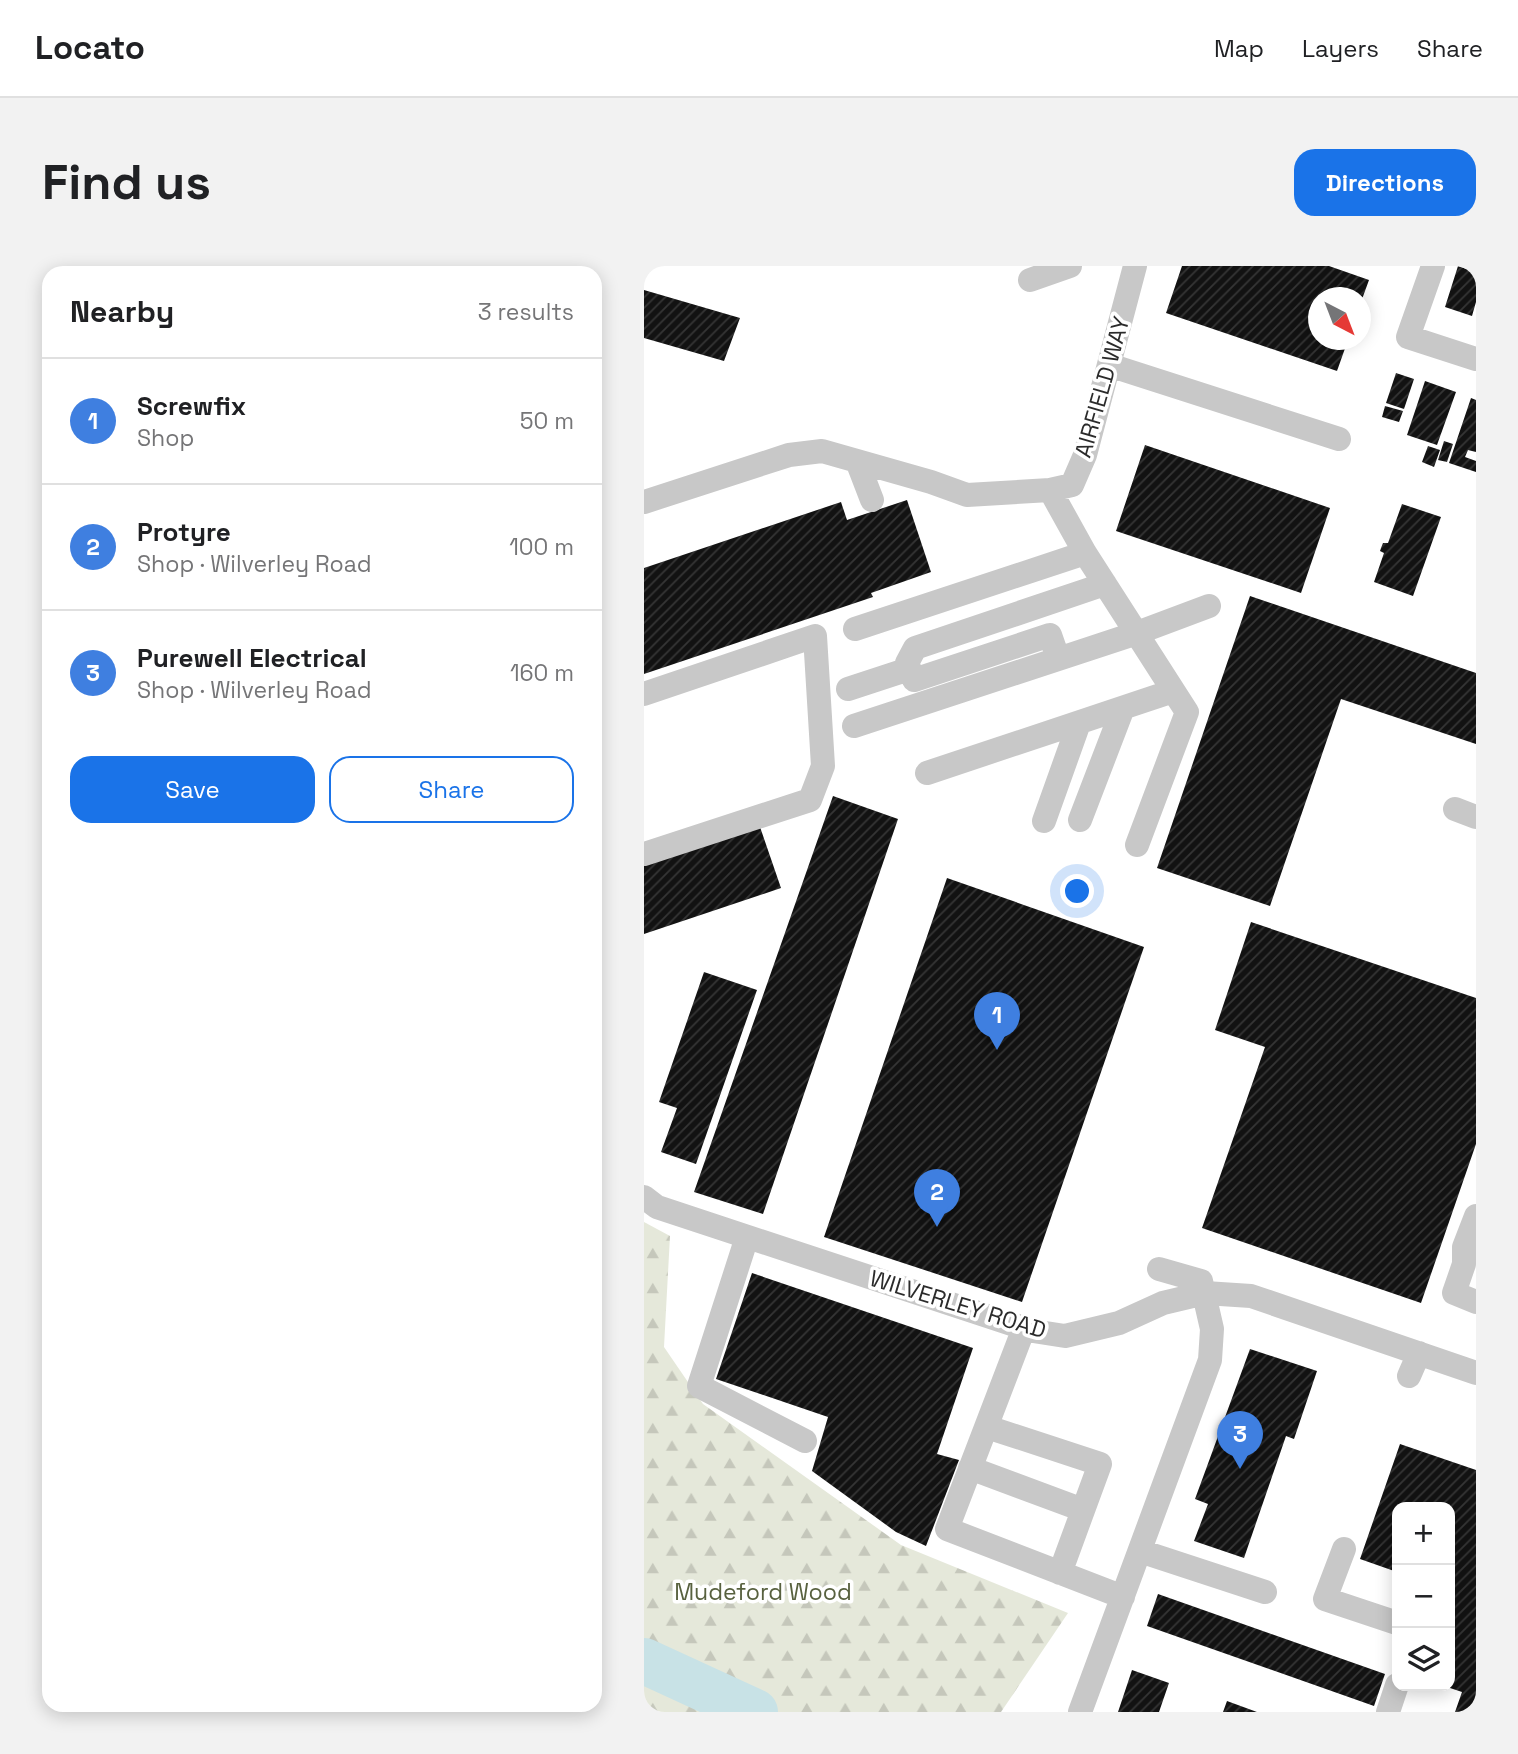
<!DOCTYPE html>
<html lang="en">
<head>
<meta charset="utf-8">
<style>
	:root { --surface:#fff; --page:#f2f2f2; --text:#202124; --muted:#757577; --line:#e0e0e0; --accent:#1a73e8 }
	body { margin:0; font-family:"Space Grotesk",sans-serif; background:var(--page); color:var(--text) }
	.controls { position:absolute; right:21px; bottom:21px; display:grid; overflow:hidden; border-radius:14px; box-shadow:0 4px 18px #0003 }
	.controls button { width:63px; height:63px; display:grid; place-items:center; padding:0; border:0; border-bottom:2px solid var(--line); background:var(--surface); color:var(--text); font:35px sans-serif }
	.compass { position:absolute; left:664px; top:21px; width:63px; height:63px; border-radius:50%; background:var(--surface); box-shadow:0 4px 18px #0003; rotate:138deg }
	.you { position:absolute; left:434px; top:626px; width:24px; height:24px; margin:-18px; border:5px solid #fff; border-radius:50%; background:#1a73e8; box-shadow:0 0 0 10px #1a73e833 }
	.badge { display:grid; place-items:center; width:46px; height:46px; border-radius:50%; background:var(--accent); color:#fff; font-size:23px; font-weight:700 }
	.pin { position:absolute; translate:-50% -58px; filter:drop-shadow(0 2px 4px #0008) }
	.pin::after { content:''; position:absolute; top:37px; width:24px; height:21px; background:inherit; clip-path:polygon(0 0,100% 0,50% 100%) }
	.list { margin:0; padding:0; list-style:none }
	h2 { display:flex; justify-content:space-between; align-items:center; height:91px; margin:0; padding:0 28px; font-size:30px }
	h2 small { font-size:23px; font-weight:400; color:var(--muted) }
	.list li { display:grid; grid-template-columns:46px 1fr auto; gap:21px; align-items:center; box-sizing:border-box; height:126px; padding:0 28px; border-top:2px solid var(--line) }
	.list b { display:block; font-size:26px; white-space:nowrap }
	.list p { margin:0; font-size:23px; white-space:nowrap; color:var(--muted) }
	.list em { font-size:23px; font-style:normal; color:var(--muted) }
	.actions { display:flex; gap:14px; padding:21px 28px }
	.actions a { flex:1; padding:16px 0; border:2px solid var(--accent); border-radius:21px; text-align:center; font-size:24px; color:var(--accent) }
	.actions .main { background:var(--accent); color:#fff }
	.icon { flex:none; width:38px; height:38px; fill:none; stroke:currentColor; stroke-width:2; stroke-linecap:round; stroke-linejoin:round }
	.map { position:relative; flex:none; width:832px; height:1446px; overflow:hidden; border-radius:21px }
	header { display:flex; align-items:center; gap:42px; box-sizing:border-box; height:98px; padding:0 35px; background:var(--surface); border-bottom:2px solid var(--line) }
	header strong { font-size:33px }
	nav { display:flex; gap:38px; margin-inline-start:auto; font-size:24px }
	.intro { display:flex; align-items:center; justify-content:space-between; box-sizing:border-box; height:168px; padding:0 42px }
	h1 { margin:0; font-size:49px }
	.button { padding:18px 32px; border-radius:21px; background:var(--accent); color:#fff; font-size:24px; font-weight:700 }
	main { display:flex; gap:42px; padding:0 42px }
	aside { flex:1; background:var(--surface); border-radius:21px; box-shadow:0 4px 18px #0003 }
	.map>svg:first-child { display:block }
	.forest { fill:url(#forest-firs) }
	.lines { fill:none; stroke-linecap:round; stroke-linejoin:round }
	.river { stroke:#c8e2e6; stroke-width:46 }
	.building { fill:url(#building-hatch) }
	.minor { stroke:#c8c8c8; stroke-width:24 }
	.labels { text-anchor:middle; stroke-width:7; stroke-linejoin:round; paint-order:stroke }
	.street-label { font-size:23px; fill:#2b2b2b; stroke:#fff }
	.park-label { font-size:23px; fill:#58613f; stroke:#fff }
</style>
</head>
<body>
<header>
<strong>Locato</strong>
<nav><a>Map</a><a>Layers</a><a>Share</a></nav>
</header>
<div class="intro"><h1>Find us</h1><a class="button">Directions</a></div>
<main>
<aside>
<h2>Nearby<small>3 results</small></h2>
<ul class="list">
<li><span class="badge" style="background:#3f7fe0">1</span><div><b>Screwfix</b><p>Shop</p></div><em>50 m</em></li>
<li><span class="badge" style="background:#3f7fe0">2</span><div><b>Protyre</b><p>Shop · Wilverley Road</p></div><em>100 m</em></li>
<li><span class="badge" style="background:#3f7fe0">3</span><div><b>Purewell Electrical</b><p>Shop · Wilverley Road</p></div><em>160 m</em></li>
</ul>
<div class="actions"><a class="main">Save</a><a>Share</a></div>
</aside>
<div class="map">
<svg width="832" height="1446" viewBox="0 0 832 1446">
	<defs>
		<pattern id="forest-firs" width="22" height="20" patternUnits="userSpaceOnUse" patternTransform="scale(1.75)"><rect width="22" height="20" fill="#e5e8da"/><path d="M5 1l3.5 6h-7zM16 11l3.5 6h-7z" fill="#c5c7bb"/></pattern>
		<pattern id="building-hatch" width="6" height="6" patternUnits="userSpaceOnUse" patternTransform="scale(1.75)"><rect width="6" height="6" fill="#121212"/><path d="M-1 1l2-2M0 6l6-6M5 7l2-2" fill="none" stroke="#353535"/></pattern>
	</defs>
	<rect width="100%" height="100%" fill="#fff"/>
	<path class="forest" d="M 0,956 L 26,970 L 20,1081 L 59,1138 L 257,1279 L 424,1347 L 357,1446 L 0,1446 Z"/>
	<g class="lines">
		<path class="river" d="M 0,1395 L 111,1446"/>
	</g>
	<path class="building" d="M 538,0 L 685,0 L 725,14 L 717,36 L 717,32 L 674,32 L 674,74 L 704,74 L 693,105 L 522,47 Z
		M 814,0 L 828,5 L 832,0 L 832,36 L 828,50 L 801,41 Z
		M 0,24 L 96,52 L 80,95 L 0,72 Z
		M 752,107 L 770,113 L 760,143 L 742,137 Z
		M 781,115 L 812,126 L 793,179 L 763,169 Z
		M 827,132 L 832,134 L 832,186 L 824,184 L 821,191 L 832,195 L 832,206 L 805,197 Z
		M 741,140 L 759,145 L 755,156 L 738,151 Z
		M 800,175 L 809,178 L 803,196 L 794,194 Z
		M 501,179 L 686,242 L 657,327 L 472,265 Z
		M 784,180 L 796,184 L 790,201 L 778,196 Z
		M 263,234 L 287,306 L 227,327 L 229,331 L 0,408 L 0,302 L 197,236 L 203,254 Z
		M 758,238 L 797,251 L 769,330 L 730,316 L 740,287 L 736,285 L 737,282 L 739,277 L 744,277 Z
		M 606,330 L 832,407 L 832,478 L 697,433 L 626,640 L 513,602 Z
		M 189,530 L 254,553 L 119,948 L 50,926 Z
		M 116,561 L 137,622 L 0,668 L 0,600 Z
		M 303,612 L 500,681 L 378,1036 L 180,971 Z
		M 607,656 L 832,732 L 832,878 L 777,1037 L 558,962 L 621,781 L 571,764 Z
		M 60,706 L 113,724 L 52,898 L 17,886 L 33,842 L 15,836 Z
		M 108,1007 L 329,1082 L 293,1188 L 315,1194 L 282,1280 L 252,1266 L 168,1205 L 184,1151 L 72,1113 Z
		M 606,1083 L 673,1105 L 650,1173 L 642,1170 L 600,1292 L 550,1275 L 564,1238 L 551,1233 Z
		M 756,1178 L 832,1204 L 832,1446 L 811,1446 L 818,1426 L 806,1422 L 806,1241 L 753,1241 L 753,1306 L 716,1293 Z
		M 514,1328 L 741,1408 L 730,1440 L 503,1360 Z
		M 488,1404 L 525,1417 L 515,1446 L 474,1446 Z
		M 583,1435 L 613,1446 L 579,1446 Z"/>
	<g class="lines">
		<path class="minor" d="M 789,0 L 764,71 L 832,93
			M 386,14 L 426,0
			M 465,99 L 695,173
			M 213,195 L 228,234
			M 406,224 L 441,287 L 543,446 L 493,579
			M 0,236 L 145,189 L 178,185 L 287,216 L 323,229 L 406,224 L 428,219 L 441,189 L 491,0
			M 211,363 L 441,287
			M 414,392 L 406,369 L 270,414 L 263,397 L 271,382 L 461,318
			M 204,423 L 265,403
			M 0,428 L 171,370 L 179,500 L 166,534 L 0,588
			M 210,460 L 493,367 L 565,340
			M 283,507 L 529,425
			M 811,543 L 832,551
			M 436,554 L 479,442
			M 400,555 L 435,457
			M 0,931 L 13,941 L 389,1065 L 421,1070 L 475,1057 L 519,1037 L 561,1027 L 607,1030 L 832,1107
			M 832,950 L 820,981 L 820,998 L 810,1027 L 832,1036
			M 103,971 L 55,1120 L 161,1175
			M 380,1062 L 303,1263 L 479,1331
			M 765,1110 L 775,1087
			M 343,1161 L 456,1198 L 416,1307
			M 326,1202 L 439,1244
			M 700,1283 L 681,1333 L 753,1357
			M 496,1285 L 621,1326
			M 436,1446 L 566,1094 L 568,1063 L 557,1015 L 515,1003
			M 744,1446 L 753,1419"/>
	</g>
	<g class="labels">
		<g class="street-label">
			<text transform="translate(458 121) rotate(-74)" y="8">AIRFIELD WAY</text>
			<text transform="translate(314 1038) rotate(17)" y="8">WILVERLEY ROAD</text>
		</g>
		<g class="park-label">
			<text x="119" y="1334">Mudeford Wood</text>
		</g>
	</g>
</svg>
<div class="controls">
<button>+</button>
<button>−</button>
<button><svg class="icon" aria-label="layers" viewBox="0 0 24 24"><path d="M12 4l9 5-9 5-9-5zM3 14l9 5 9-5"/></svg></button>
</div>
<svg class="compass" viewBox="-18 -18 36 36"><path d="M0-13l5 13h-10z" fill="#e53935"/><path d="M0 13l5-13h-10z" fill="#757577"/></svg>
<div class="you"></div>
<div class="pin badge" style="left:353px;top:784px;background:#3f7fe0">1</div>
<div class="pin badge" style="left:293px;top:961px;background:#3f7fe0">2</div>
<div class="pin badge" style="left:596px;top:1203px;background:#3f7fe0">3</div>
</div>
</main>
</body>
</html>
